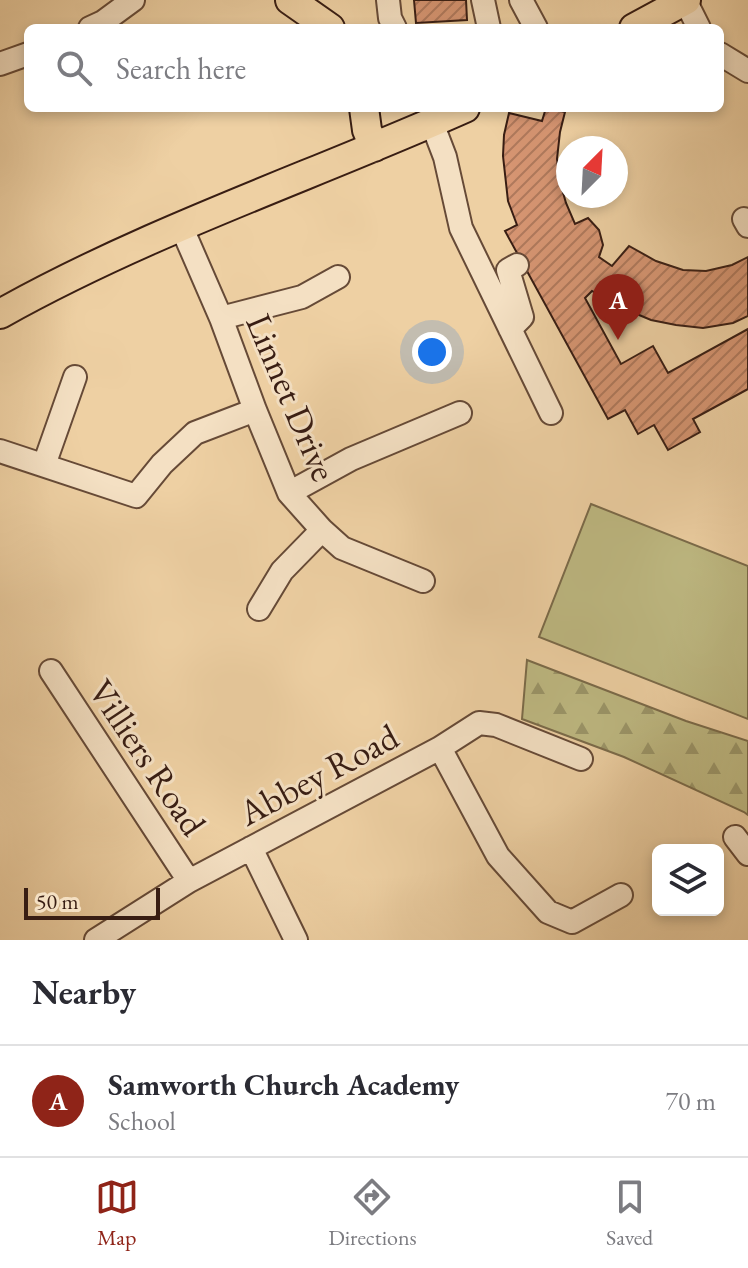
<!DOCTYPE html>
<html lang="en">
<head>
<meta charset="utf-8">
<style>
	:root { --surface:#fff; --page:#f2f2f3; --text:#2b2b33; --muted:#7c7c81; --line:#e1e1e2; --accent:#8f2418 }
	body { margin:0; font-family:"EB Garamond",serif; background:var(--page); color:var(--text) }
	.controls { position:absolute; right:24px; bottom:24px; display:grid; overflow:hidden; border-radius:12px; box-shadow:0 4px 12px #0003 }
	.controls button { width:72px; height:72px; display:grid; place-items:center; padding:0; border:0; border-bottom:2px solid var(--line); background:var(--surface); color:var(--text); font:40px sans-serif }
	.compass { position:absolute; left:556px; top:136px; width:72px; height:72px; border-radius:50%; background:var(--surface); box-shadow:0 4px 12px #0003; rotate:24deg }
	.scale { position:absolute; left:24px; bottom:20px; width:136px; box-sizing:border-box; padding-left:8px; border:4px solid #381d13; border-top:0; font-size:22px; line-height:28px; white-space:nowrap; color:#381d13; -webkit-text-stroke:6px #f4e0c3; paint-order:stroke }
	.you { position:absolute; left:432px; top:352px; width:28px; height:28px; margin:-20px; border:6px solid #fff; border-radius:50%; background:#1a73e8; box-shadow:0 0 0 12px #1a73e833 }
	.badge { display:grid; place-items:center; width:52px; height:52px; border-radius:50%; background:var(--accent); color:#fff; font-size:26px; font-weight:700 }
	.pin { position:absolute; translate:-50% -66px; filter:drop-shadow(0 2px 4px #0008) }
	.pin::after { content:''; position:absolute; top:42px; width:28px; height:24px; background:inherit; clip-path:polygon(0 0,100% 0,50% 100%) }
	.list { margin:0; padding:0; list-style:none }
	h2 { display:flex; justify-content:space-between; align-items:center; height:104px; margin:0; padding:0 32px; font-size:34px }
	h2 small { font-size:26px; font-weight:400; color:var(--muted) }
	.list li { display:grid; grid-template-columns:52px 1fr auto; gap:24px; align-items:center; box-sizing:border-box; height:112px; padding:0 32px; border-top:2px solid var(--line) }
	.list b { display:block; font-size:30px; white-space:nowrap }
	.list p { margin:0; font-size:26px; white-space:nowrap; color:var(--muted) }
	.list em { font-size:26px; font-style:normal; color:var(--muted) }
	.icon { flex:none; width:44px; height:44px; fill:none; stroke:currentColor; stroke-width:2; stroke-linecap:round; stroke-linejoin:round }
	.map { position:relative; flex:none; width:748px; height:940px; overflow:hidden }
	.search { position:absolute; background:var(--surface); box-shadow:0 4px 12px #0003; left:24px; right:24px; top:24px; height:88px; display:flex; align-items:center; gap:20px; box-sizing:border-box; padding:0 28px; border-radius:12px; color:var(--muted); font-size:30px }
	.sheet { height:216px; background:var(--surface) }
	nav { display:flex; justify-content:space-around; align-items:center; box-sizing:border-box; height:112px; border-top:2px solid var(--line); background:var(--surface); font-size:22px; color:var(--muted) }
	nav a { display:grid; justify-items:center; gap:4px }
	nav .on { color:var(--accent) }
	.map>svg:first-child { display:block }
	.green { fill:#beb982; stroke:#7b6b4a; stroke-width:2 }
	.forest { fill:url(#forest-firs); stroke:#7b6b4a; stroke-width:2 }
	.building { fill:url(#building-hatch); stroke:#381d13; stroke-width:2 }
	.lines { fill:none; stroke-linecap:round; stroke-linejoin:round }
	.minor-casing { stroke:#664a37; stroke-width:26 }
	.major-casing { stroke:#381d13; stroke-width:32 }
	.minor { stroke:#f4e0c3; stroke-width:22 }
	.major { stroke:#eed0a3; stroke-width:28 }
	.labels { text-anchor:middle; stroke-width:6; stroke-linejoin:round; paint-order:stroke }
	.street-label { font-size:36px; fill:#381d13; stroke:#f4e0c3 }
</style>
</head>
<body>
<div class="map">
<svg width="748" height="940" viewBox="0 0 748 940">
	<defs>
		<pattern id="forest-firs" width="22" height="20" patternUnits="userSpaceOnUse" patternTransform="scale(2)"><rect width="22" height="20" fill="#beb982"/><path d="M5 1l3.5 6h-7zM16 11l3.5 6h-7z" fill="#9b9669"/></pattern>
		<pattern id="building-hatch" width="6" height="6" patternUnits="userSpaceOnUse" patternTransform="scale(2)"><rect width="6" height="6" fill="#d69572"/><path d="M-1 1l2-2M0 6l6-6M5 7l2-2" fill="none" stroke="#af795c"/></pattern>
	</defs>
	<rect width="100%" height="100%" fill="#eed0a3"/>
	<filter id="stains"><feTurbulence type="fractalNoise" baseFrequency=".0025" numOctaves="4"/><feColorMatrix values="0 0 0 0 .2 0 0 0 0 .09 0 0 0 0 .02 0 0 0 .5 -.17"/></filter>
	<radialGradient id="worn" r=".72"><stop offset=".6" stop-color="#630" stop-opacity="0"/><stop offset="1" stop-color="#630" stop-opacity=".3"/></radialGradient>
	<path class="green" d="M 591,504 L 748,566 L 748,719 L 539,637 Z"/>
	<path class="forest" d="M 527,660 L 686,721 L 748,741 L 748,815 L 744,812 L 624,757 L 522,719 Z"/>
	<path class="building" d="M 414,0 L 466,0 L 467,20 L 416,23 Z
		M 546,108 L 565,112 L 560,132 L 557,159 L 560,182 L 566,203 L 575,224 L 588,218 L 599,230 L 603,245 L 599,257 L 612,266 L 629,246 L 656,261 L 683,270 L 706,271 L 732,265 L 748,257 L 748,316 L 733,323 L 703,328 L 676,325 L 651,320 L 620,307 L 592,291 L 585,298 L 621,364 L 653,346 L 668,373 L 748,329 L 748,389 L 693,419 L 700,432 L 668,450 L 654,425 L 638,434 L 625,410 L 608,419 L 505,231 L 517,225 L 508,201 L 503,156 L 504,135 L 509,113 L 542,121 Z"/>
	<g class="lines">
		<g class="minor-casing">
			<path id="minor" d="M 388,0 L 390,18 L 395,28
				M 483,0 L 489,28
				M 521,0 L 536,28
				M 685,0 L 699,28
				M 90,28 L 103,22 L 133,0
				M 720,54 L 748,71
				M 0,64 L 28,54
				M 432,123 L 445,157 L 461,228 L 551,413
				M 744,219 L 748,226
				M 181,226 L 221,318 L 255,410 L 289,493 L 322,530 L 342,548 L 423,581
				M 221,318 L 302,297 L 338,277
				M 510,329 L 522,317 L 508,270 L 517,265
				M 0,451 L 136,496 L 162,464 L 195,433 L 255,410
				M 44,465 L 75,377
				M 289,493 L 351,459 L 460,413
				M 259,609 L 282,571 L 322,530
				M 51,671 L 189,881
				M 440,748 L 498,856 L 548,912 L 572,922 L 621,895
				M 735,837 L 748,854
				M 251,848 L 296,940
				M 96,940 L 189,881 L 440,748 L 479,723 L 496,725 L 581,759"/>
		</g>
		<g class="major-casing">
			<path id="major" d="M 290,0 L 330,28
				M 634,28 L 686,0
				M 364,108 L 367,130 L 374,147
				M 0,314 C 148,231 310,177 465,108"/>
		</g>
		<use href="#minor" class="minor"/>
		<use href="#major" class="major"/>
	</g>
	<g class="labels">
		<g class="street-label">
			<text transform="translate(292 397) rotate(67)" y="13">Linnet Drive</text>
			<text transform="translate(148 757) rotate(56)" y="13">Villiers Road</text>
			<text transform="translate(318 774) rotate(-28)" y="13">Abbey Road</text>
		</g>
	</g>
	<rect width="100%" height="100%" filter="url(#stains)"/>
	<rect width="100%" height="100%" fill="url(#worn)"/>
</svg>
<div class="controls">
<button><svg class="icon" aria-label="layers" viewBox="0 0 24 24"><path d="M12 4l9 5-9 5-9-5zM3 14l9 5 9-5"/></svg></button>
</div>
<svg class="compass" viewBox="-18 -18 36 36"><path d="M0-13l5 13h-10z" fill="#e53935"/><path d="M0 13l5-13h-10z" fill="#7c7c81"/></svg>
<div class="scale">50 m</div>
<div class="you"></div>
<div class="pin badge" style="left:618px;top:340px">A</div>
<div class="search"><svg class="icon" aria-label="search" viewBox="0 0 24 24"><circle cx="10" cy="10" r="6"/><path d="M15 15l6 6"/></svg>Search here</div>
</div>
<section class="sheet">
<h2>Nearby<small></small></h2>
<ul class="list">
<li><span class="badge">A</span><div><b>Samworth Church Academy</b><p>School</p></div><em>70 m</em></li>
</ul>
</section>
<nav>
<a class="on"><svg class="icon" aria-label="map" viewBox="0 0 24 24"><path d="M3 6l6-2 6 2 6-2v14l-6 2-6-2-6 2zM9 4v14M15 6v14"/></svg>Map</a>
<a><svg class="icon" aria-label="directions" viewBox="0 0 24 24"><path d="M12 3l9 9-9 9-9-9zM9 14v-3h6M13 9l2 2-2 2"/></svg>Directions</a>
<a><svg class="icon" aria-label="saved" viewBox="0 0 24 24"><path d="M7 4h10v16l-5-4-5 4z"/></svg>Saved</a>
</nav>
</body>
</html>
